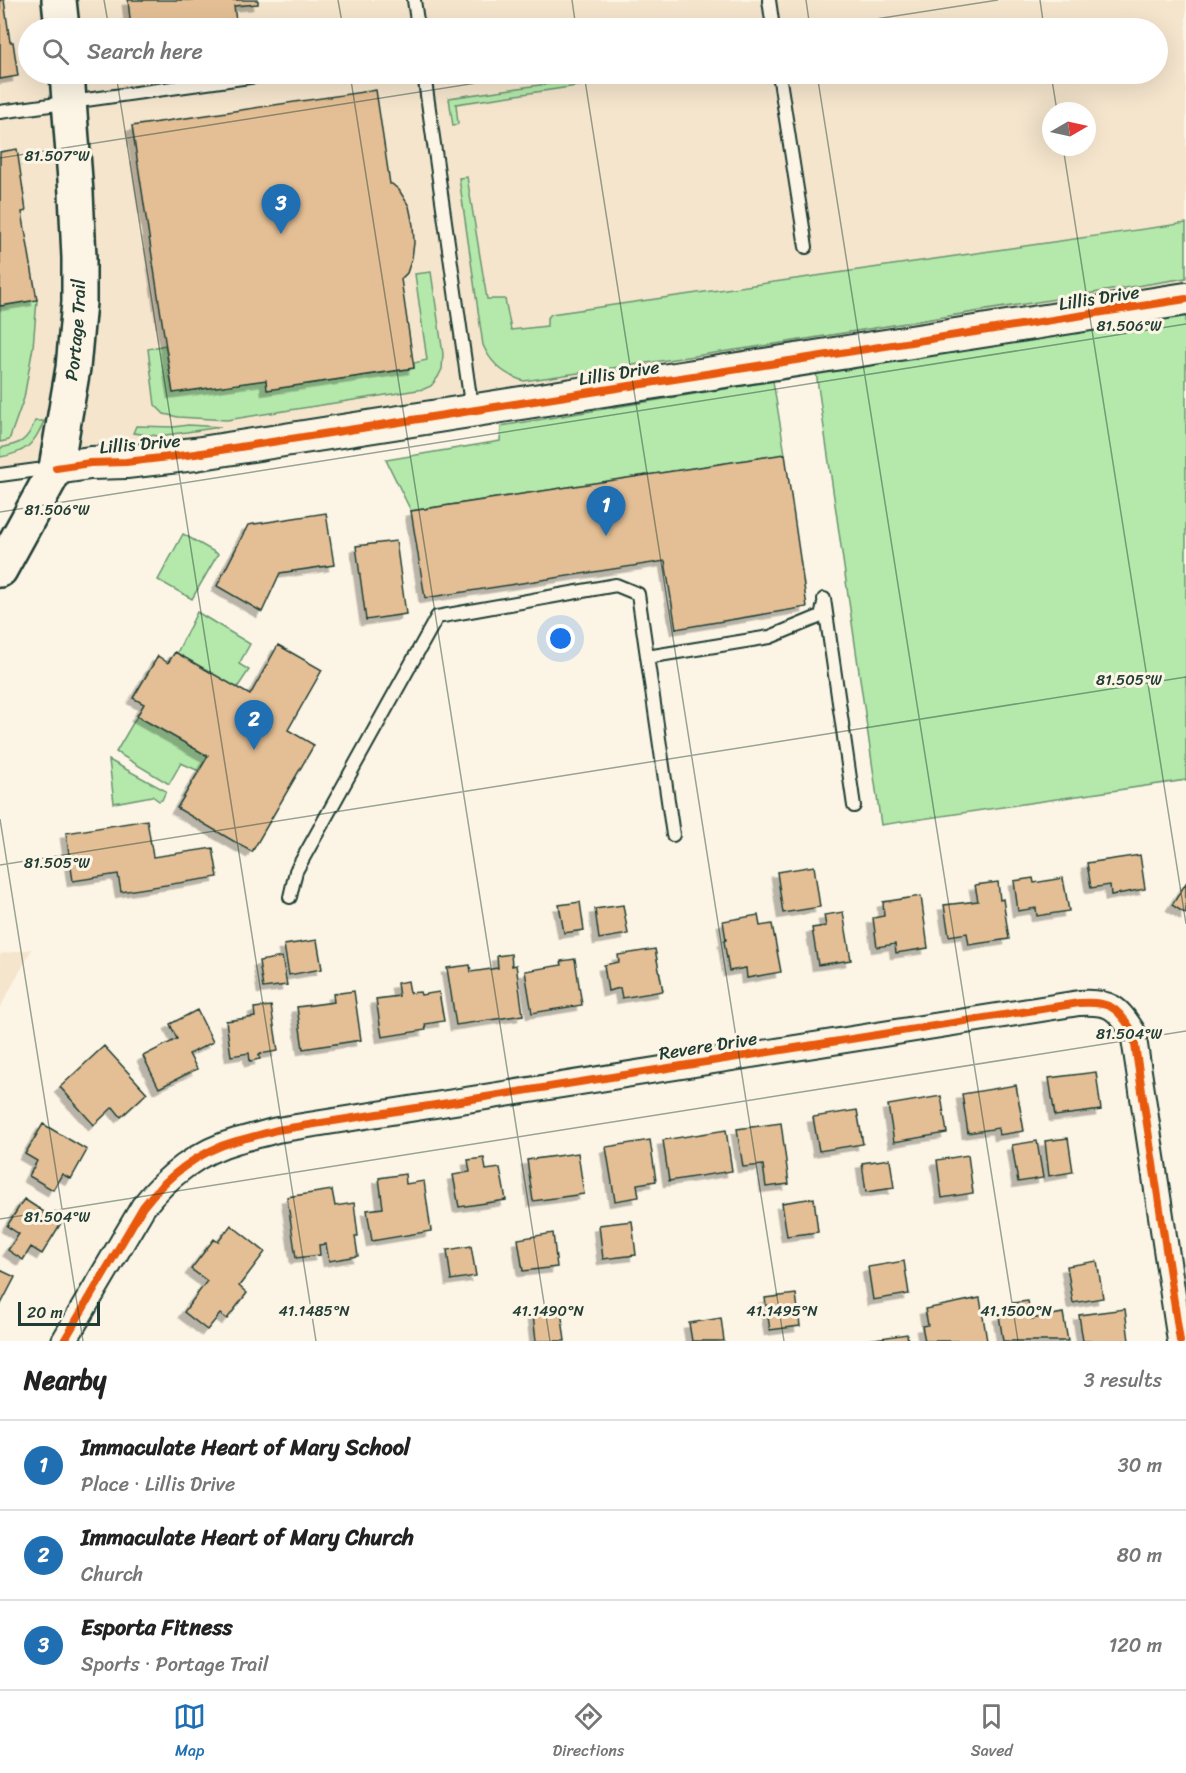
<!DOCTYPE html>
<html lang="en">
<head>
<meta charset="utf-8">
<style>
	:root { --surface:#fff; --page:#f2f2f2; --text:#222; --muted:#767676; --line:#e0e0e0; --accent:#1f6fb2 }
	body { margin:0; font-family:Sriracha,sans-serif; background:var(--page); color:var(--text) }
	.compass { position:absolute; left:1042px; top:102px; width:54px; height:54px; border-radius:50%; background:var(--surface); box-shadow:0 6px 24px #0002; rotate:81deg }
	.scale { position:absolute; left:18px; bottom:15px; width:82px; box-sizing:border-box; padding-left:6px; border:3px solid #1f3d34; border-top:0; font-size:16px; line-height:21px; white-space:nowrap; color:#1f3d34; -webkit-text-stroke:4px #fcf5e5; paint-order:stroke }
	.you { position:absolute; left:561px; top:639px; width:21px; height:21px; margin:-15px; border:4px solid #fff; border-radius:50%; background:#1a73e8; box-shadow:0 0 0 9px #1a73e833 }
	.badge { display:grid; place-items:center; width:39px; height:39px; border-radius:50%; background:var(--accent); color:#fff; font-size:20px; font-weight:700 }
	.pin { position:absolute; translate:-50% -50px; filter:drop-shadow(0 2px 3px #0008) }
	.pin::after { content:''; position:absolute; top:32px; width:21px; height:18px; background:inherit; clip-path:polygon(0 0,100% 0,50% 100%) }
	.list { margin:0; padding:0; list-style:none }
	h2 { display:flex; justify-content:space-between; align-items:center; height:78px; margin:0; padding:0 24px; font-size:26px }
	h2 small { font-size:20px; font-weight:400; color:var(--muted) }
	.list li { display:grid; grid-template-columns:39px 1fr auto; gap:18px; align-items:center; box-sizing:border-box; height:90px; padding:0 24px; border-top:2px solid var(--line) }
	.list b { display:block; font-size:22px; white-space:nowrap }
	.list p { margin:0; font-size:20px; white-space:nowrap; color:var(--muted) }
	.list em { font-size:20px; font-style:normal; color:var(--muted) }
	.icon { flex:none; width:33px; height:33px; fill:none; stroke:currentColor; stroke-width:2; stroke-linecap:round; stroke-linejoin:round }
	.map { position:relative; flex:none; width:1186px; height:1341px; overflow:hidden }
	.search { position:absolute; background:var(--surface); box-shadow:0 6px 24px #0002; left:18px; right:18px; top:18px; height:66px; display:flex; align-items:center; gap:15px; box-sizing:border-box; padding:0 21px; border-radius:33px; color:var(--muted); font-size:22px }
	.sheet { height:348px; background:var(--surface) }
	nav { display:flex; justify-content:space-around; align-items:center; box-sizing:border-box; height:84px; border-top:2px solid var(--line); background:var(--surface); font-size:16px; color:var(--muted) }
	nav a { display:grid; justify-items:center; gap:3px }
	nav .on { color:var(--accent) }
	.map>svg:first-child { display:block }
	.built { fill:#f5e5cd; fill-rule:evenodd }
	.green { fill:#b4e9ab; stroke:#6a9370; stroke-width:1.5 }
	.building { fill:#e4bf95; stroke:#1f3d34; stroke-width:1.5; filter:url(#shadow) }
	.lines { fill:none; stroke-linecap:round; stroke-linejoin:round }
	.service-casing { stroke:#1f3d34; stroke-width:16 }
	.minor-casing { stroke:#1f3d34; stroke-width:28 }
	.tertiary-casing { stroke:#1f3d34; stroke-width:36 }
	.secondary-casing { stroke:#1f3d34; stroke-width:38 }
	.service { stroke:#fcf5e5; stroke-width:12 }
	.minor { stroke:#fcf5e5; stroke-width:24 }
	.tertiary { stroke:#fcf5e5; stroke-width:32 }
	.secondary { stroke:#fcf5e5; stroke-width:33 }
	.cycleway-casing { stroke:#fcf5e5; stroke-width:11 }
	.cycleway { stroke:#e8590c; stroke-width:8 }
	.ticks { fill:none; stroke:#1f3d34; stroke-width:1.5; stroke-opacity:0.45 }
	.labels { text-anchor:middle; stroke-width:6; stroke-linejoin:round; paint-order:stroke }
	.street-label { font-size:18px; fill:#1f3d34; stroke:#fcf5e5 }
	.ticks-label { font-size:15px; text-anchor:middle; fill:#1f3d34; stroke:#fcf5e5; stroke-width:6; stroke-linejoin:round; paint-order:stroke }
</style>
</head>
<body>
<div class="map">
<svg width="1186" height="1341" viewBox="0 0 1186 1341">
	<defs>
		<filter id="shadow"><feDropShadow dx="-5.5" dy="5.5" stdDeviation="0" flood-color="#0004"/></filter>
	</defs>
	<rect width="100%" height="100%" fill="#fcf5e5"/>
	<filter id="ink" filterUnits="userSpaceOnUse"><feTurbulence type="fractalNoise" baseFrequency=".0167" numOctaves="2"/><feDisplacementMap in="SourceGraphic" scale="12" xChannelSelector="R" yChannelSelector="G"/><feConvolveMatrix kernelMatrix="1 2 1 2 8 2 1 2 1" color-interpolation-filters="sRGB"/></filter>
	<g filter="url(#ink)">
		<path class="built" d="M 0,0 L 1186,0 L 1186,299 L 0,475 ZM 28,28 L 1158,28 L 1158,74 L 28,74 ZM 1051,111 L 1087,111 L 1087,147 L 1051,147 Z
			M 32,949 L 0,1008 L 0,954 Z"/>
		<path class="green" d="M 616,74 L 658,74 L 456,104 L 458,124 L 453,126 L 449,98 Z
			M 467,177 L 487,299 L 505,299 L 511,330 L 547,326 L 547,319 L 551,314 L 1186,223 L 1186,278 L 769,345 L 524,381 C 504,375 491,364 483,345 L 459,178 Z
			M 431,272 L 443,354 L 442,369 L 438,377 L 431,386 L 424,389 L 227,420 L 178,417 L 164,414 L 155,405 L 148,349 L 165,345 L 173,393 L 266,380 L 268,390 L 414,368 L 414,363 L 427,360 L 415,274 Z
			M 37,300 L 33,347 L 24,398 L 9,440 L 0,442 L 0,306 Z
			M 1186,300 L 1186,780 L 881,825 L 814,358 Z
			M 773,381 L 785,454 L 411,511 L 386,460 L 500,441 L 501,426 Z
			M 35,421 L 44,421 C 34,445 25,453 0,457 L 0,448 C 20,444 27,442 35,421 Z
			M 188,425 L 221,427 L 159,436 L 133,433 L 136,426 L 174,427 Z
			M 183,534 L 218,554 L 192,599 L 158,580 Z
			M 197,612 L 250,644 L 239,664 L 249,670 L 237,688 L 176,655 Z
			M 137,716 L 208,756 L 199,771 L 181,763 L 169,784 L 116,752 Z
			M 109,760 L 166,791 L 162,800 L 159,801 L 152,796 L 114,803 Z"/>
		<path class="building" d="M 0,0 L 4,0 L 10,42 L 13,42 L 18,76 L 0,79 Z
			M 128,0 L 258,0 L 258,4 L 234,6 L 237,28 L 131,28 Z
			M 376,90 L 390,184 L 392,184 L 399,190 L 409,206 L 413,225 L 414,243 L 412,258 L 407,273 L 401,279 L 414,368 L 267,390 L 266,380 L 173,393 L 132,126 Z
			M 17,149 L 26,211 L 22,212 L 37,300 L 0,306 L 0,152 Z
			M 785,454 L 807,607 L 676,629 L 665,561 L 425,598 L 411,511 Z
			M 326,513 L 334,565 L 280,573 L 262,612 L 217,586 L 248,525 Z
			M 396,541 L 406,614 L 366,620 L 356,546 Z
			M 278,645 L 322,670 L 288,730 L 314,745 L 252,852 L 177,808 L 208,756 L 137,716 L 144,704 L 133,698 L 158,656 L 168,663 L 175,652 L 250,695 Z
			M 147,820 L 153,857 L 213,848 L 218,877 L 121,892 L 118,874 L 73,881 L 66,833 Z
			M 1140,855 L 1145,889 L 1111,895 L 1110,885 L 1091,888 L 1087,863 Z
			M 814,866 L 820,907 L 783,913 L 777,872 Z
			M 1033,878 L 1034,883 L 1063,878 L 1069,911 L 1037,916 L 1036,908 L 1018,911 L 1014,881 Z
			M 998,882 L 1000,900 L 1003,899 L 1009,939 L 969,945 L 967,933 L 949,936 L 944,905 L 978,901 L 975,885 Z
			M 1186,883 L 1186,914 L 1172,905 Z
			M 921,896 L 928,948 L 896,953 L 895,944 L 877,947 L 873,918 L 884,916 L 883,902 Z
			M 580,902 L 584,930 L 564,933 L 559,905 Z
			M 623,905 L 628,934 L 599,939 L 595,909 Z
			M 843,912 L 851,960 L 818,965 L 812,928 L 826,926 L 824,915 Z
			M 758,915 L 760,926 L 772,924 L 781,972 L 747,978 L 746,968 L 729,971 L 724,941 L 726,940 L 723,921 Z
			M 317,940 L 322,969 L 289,975 L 284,945 Z
			M 655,949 L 663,991 L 622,998 L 620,988 L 608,991 L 604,965 L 619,962 L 618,955 Z
			M 511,954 L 512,966 L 516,965 L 523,1015 L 456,1025 L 447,968 L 470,965 L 471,972 L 498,968 L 497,956 Z
			M 282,957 L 287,985 L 263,988 L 259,961 Z
			M 575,959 L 582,1005 L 532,1013 L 525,971 L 562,965 L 561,961 Z
			M 408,981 L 410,993 L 420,992 L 421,995 L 439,992 L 444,1021 L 425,1024 L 426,1030 L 382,1037 L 376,999 L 399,996 L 397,983 Z
			M 354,991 L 361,1040 L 303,1049 L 297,1007 L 334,1002 L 333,994 Z
			M 271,1006 L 278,1051 L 259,1054 L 260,1059 L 250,1061 L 249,1053 L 231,1056 L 226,1021 L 255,1017 L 254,1008 Z
			M 197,1010 L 213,1042 L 189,1054 L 197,1069 L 159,1088 L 143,1056 L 177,1039 L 170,1024 Z
			M 104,1046 L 147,1093 L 121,1117 L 113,1107 L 94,1125 L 60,1087 Z
			M 1096,1072 L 1101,1110 L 1055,1116 L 1049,1078 Z
			M 1016,1085 L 1024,1131 L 999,1135 L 998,1128 L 968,1133 L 962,1094 Z
			M 941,1096 L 947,1133 L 894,1142 L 888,1105 Z
			M 857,1110 L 863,1144 L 819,1151 L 813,1117 Z
			M 781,1123 L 789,1184 L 766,1187 L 763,1165 L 743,1167 L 737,1129 Z
			M 43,1124 L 87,1150 L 71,1179 L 62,1174 L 53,1190 L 29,1176 L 37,1161 L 25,1154 Z
			M 726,1130 L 732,1171 L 669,1181 L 663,1140 Z
			M 1068,1138 L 1073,1172 L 1049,1176 L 1045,1141 Z
			M 650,1140 L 656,1181 L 637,1184 L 639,1197 L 615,1201 L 606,1147 Z
			M 1037,1141 L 1043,1178 L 1018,1182 L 1012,1145 Z
			M 578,1153 L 584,1194 L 533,1201 L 527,1160 Z
			M 968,1155 L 973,1193 L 942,1198 L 937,1160 Z
			M 484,1158 L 486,1170 L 500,1168 L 506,1200 L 459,1207 L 453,1175 L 470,1172 L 468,1160 Z
			M 890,1159 L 894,1188 L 866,1192 L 862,1163 Z
			M 405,1174 L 406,1184 L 424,1181 L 431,1231 L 372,1241 L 367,1210 L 383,1208 L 379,1178 Z
			M 332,1190 L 335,1206 L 354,1203 L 358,1236 L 355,1236 L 358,1256 L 329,1261 L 326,1244 L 319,1245 L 320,1255 L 296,1258 L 287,1197 Z
			M 814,1198 L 818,1232 L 787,1236 L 782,1203 Z
			M 24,1199 L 61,1223 L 42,1254 L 31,1247 L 23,1260 L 8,1250 L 19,1234 L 7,1226 Z
			M 632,1221 L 636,1255 L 603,1259 L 599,1225 Z
			M 231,1225 L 265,1252 L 239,1286 L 247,1293 L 227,1319 L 220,1314 L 207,1330 L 184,1312 L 207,1281 L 191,1269 L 214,1239 L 218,1242 Z
			M 553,1233 L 557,1267 L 523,1271 L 518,1239 Z
			M 471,1246 L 476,1276 L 451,1280 L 447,1250 Z
			M 904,1261 L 909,1294 L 873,1300 L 868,1267 Z
			M 1097,1261 L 1103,1298 L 1073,1303 L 1067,1266 Z
			M 0,1270 L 15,1277 L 0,1306 Z
			M 796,1294 L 800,1326 L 770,1330 L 765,1298 Z
			M 980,1298 L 987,1341 L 925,1341 L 922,1326 L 928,1325 L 925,1309 Z
			M 1028,1301 L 1031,1319 L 1063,1313 L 1068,1341 L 1003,1341 L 999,1315 L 1015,1312 L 1013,1303 Z
			M 1125,1309 L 1129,1341 L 1083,1341 L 1079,1315 Z
			M 561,1310 L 565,1341 L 536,1341 L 533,1315 Z
			M 721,1318 L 724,1341 L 692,1341 L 689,1323 Z
			M 907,1334 L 908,1341 L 861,1341 Z"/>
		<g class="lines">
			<g class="service-casing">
				<path id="service" d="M 414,0 L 418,28
					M 769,0 L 773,28
					M 424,74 L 472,411
					M 779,74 L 806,247
					M 0,112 L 272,74
					M 0,475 L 52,468
					M 824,599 L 854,806
					M 647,657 L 770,637 L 821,616 L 824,603
					M 290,897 L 296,871 L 437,617 L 616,585 L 638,594 L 673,835"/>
			</g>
			<g class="minor-casing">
				<path id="minor" d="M 64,1341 L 143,1207 C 166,1177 199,1151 236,1141 C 250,1137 263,1134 277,1130 L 1079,1003 C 1110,1001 1117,1007 1133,1032 L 1180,1341"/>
			</g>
			<g class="tertiary-casing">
				<path id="tertiary" d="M 56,468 L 90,463 L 126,462 L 195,454 L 1186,299"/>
			</g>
			<g class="secondary-casing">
				<g id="secondary">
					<path d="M 59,0 L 62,28"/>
					<path id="s1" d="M 0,570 L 56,468 L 73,368 L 79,302 L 79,258 L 76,193 L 67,74"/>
				</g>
			</g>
			<use href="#service" class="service"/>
			<use href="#minor" class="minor"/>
			<use href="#tertiary" class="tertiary"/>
			<use href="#secondary" class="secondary"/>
			<g class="cycleway-casing">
				<path id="cycleway" d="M 56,468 L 90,463 L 126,462 L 195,454 L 1186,299
					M 64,1341 L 143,1207 C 166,1177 199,1151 236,1141 C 250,1137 263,1134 277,1130 L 1079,1003 C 1110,1001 1117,1007 1133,1032 L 1180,1341"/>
			</g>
			<use href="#cycleway" class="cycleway"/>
		</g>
	</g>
	<path class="ticks" d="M 104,0 L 109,28M 338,0 L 343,28M 572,0 L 576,28M 806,0 L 810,28M 1040,0 L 1044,28M 818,28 L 998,0M 116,74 L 316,1341M 350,74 L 550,1341M 584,74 L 784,1341M 817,74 L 1018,1341M 1051,74 L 1057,111M 1063,147 L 1186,924M 0,158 L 534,74M 0,512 L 1186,324M 0,819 L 83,1341M 0,865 L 1186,677M 0,1219 L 1186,1031"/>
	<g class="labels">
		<g class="street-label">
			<text transform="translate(1099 298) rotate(-9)" y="6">Lillis Drive</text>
			<text dy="6" stroke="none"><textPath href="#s1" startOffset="256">Portage Trail</textPath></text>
			<text transform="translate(619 373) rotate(-9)" y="6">Lillis Drive</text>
			<text transform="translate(140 444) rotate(-5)" y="6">Lillis Drive</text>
			<text transform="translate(708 1046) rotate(-9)" y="6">Revere Drive</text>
		</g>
	</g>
	<g class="ticks-label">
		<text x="57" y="161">81.507°W</text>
		<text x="1129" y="331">81.506°W</text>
		<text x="57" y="515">81.506°W</text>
		<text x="1129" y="685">81.505°W</text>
		<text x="57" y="868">81.505°W</text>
		<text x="1129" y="1039">81.504°W</text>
		<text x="57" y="1222">81.504°W</text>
		<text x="314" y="1316">41.1485°N</text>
		<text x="548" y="1316">41.1490°N</text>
		<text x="782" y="1316">41.1495°N</text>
		<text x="1016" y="1316">41.1500°N</text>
	</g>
</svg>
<svg class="compass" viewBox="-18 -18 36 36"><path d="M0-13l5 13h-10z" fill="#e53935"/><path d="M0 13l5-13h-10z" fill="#767676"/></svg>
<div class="scale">20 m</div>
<div class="you"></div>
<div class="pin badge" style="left:606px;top:536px">1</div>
<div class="pin badge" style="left:254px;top:750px">2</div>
<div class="pin badge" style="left:281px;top:234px">3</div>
<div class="search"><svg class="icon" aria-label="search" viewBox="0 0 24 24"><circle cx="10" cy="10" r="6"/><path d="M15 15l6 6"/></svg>Search here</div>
</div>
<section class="sheet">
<h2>Nearby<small>3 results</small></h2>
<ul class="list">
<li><span class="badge">1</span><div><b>Immaculate Heart of Mary School</b><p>Place · Lillis Drive</p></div><em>30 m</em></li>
<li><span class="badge">2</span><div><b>Immaculate Heart of Mary Church</b><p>Church</p></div><em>80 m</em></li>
<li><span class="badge">3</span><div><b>Esporta Fitness</b><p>Sports · Portage Trail</p></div><em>120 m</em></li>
</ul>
</section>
<nav>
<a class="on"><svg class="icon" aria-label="map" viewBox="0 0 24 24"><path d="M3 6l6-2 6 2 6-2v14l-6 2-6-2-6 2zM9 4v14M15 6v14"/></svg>Map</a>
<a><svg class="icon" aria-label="directions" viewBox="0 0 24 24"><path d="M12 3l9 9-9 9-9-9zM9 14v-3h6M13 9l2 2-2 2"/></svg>Directions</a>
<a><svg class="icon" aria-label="saved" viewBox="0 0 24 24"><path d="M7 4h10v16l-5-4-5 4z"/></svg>Saved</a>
</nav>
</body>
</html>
